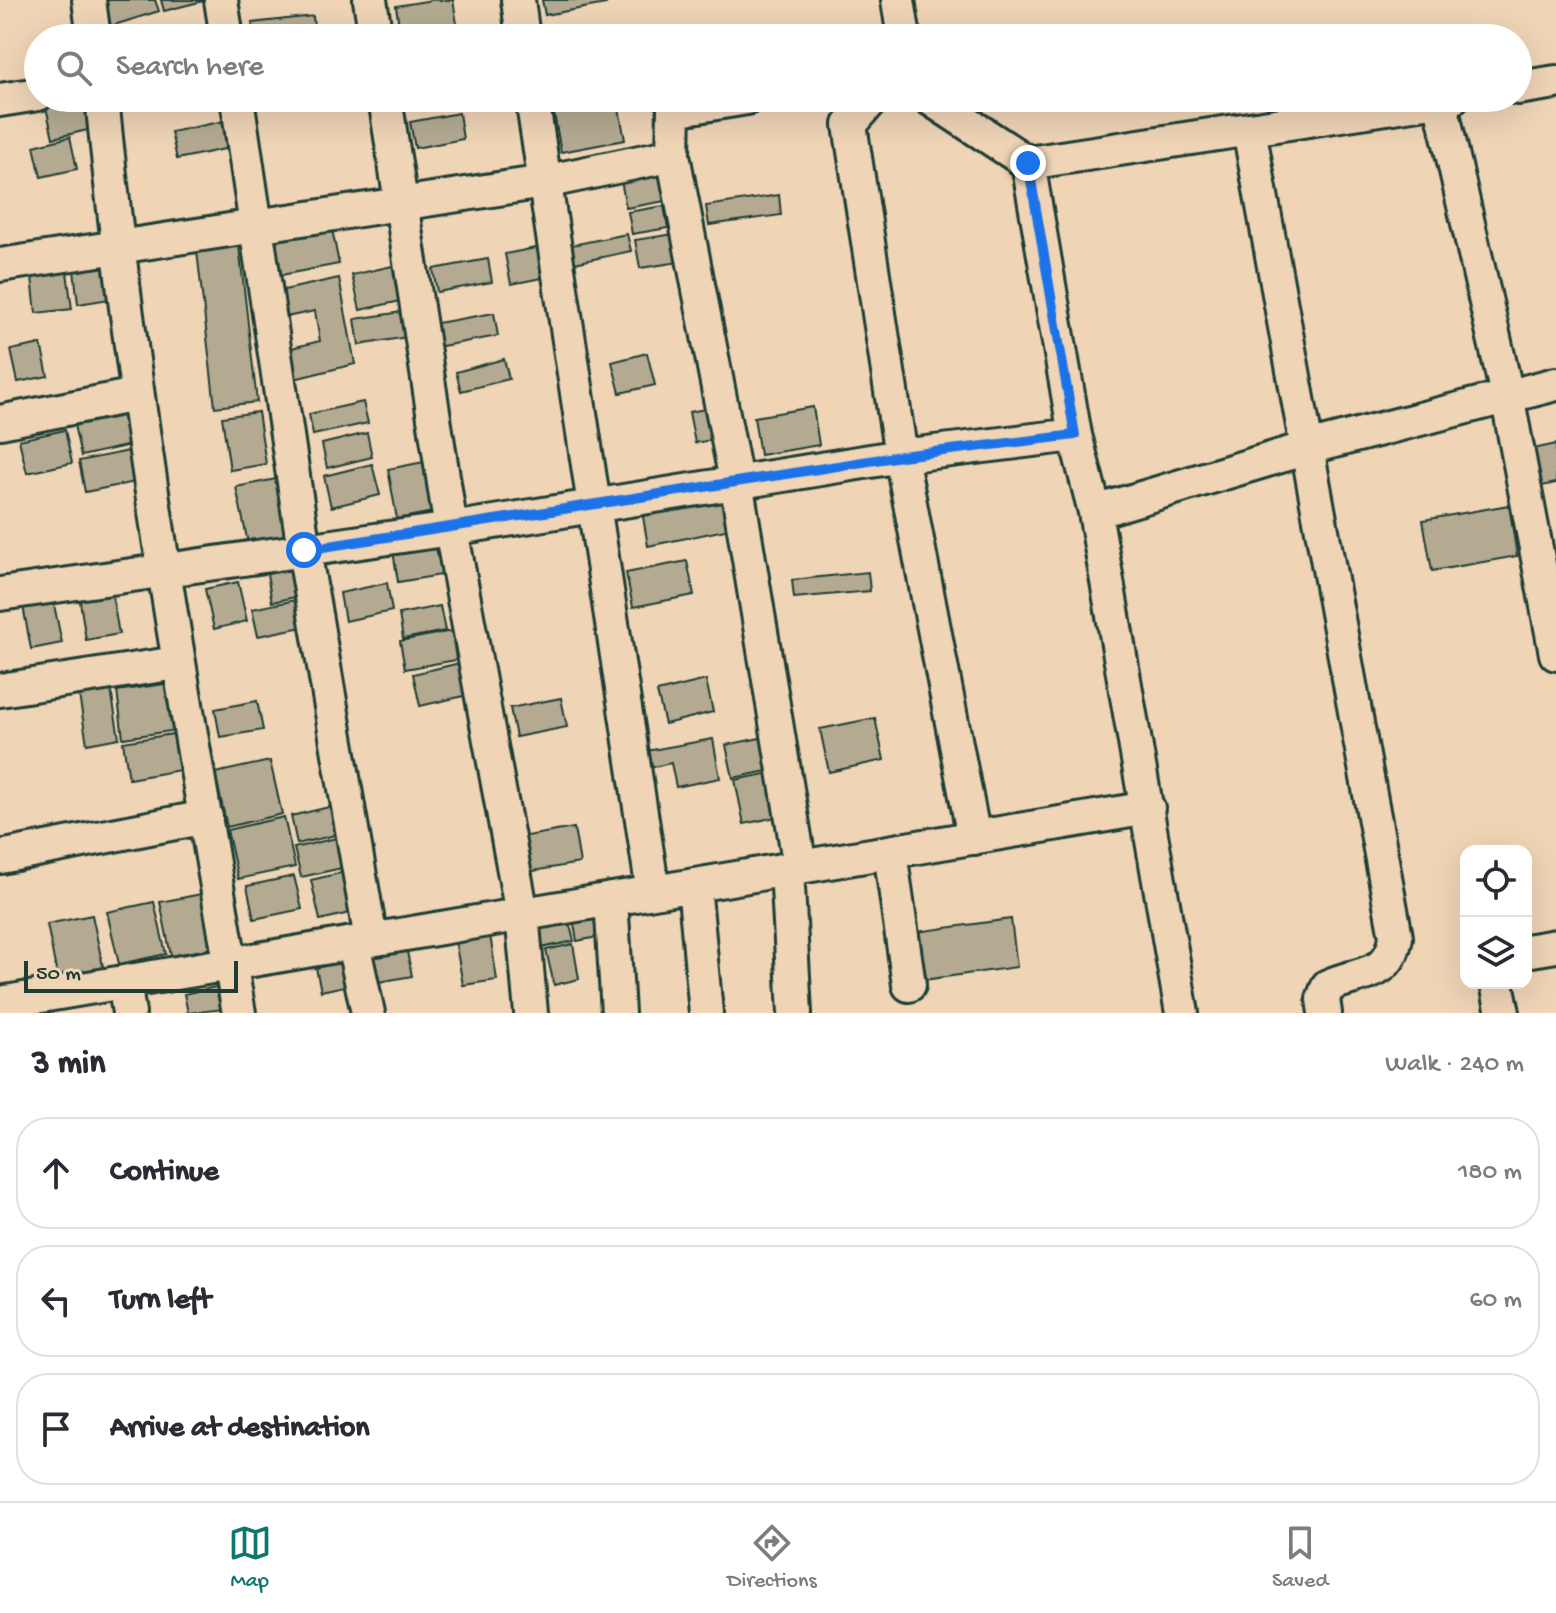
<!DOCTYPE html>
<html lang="en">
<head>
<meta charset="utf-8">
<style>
	:root { --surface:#fff; --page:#f2f2f3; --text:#2b2b33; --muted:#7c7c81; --line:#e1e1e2; --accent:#0f766e }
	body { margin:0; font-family:"Gochi Hand",sans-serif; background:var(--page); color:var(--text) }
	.controls { position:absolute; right:24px; bottom:24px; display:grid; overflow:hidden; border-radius:16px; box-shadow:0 8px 32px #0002 }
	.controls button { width:72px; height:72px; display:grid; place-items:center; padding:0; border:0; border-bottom:2px solid var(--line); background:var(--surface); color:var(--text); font:40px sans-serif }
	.scale { position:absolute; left:24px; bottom:20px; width:214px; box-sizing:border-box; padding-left:8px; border:4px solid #1f3d34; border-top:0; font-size:22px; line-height:28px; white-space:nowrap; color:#1f3d34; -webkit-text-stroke:6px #efd4b6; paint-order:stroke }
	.stop { position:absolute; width:24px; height:24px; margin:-18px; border:6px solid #1a73e8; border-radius:50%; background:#fff }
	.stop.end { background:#1a73e8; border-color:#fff; box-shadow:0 2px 8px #0008 }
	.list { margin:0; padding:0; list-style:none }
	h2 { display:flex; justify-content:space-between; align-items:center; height:104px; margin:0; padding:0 32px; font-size:34px }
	h2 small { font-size:26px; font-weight:400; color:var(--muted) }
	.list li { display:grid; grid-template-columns:52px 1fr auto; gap:24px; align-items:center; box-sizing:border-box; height:112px; margin:0 16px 16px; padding:0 16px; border:2px solid var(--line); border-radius:32px }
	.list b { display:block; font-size:30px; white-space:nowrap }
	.list em { font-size:26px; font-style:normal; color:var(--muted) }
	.icon { flex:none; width:44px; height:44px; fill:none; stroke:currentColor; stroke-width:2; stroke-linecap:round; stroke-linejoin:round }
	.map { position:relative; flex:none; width:1556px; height:1013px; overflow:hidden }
	.search { position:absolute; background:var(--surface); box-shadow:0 8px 32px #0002; left:24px; right:24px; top:24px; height:88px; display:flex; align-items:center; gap:20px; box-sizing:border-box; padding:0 28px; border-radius:44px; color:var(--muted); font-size:30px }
	.sheet { height:488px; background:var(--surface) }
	nav { display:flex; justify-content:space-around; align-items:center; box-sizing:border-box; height:112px; border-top:2px solid var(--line); background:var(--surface); font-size:22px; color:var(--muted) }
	nav a { display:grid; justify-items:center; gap:4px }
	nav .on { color:var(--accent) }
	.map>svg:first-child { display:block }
	.building { fill:#b4aa92; stroke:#1f3d34; stroke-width:2 }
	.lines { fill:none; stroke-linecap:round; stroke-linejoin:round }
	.minor-casing { stroke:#1f3d34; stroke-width:38 }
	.minor { stroke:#efd4b6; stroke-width:32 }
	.route { stroke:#1a73e8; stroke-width:10 }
</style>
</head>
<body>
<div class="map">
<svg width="1556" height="1013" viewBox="0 0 1556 1013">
	<rect width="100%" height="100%" fill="#efd4b6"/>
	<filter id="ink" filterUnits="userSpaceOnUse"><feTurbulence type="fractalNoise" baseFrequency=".0125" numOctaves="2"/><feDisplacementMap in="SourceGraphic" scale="16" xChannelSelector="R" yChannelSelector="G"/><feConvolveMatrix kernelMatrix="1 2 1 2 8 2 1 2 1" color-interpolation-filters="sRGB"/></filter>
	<g filter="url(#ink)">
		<path class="building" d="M 104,0 L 155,0 L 159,11 L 111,26 Z
			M 161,0 L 207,0 L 164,11 Z
			M 432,0 L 453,0 L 457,24 L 400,33 L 396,6 Z
			M 542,0 L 605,0 L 606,4 L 545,15 Z
			M 313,16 L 315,38 L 254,38 L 252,23 Z
			M 69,98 L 86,98 L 92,129 L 53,138 L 45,103 Z
			M 608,98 L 617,98 L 625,140 L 561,152 L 553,108 Z
			M 459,113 L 463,139 L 415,148 L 410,122 Z
			M 234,119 L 239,146 L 177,159 L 171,132 Z
			M 70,137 L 77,169 L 41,177 L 34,146 Z
			M 665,172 L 671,200 L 626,208 L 621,180 Z
			M 779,195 L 781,215 L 709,225 L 706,206 Z
			M 664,206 L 668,228 L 632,234 L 628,212 Z
			M 330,219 L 339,264 L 281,275 L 272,231 Z
			M 681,233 L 686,261 L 640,268 L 635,240 Z
			M 627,234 L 631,251 L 570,264 L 567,246 Z
			M 239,246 L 257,402 L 215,407 L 197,251 Z
			M 541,247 L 547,277 L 511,284 L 505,254 Z
			M 488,259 L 492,282 L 437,292 L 433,269 Z
			M 106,265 L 110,299 L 78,304 L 74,270 Z
			M 397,265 L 405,300 L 360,310 L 352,275 Z
			M 67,272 L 72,309 L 36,313 L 32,277 Z
			M 339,278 L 355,364 L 286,381 L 279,351 L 320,341 L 315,311 L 281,318 L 275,292 Z
			M 409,311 L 413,336 L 359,345 L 355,319 Z
			M 494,313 L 498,336 L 436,347 L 432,324 Z
			M 41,344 L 48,376 L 18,382 L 11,350 Z
			M 647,353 L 655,385 L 620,393 L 612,362 Z
			M 504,359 L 509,379 L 461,391 L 456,372 Z
			M 363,402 L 368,423 L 313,435 L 309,414 Z
			M 813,407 L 819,445 L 760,455 L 754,417 Z
			M 711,408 L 717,439 L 695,443 L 689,412 Z
			M 258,412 L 266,464 L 230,470 L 222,417 Z
			M 128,413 L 135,444 L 81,456 L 74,425 Z
			M 65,430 L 72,463 L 27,473 L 19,440 Z
			M 367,433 L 372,457 L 327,468 L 322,444 Z
			M 1556,444 L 1556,483 L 1537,487 L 1529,450 Z
			M 134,450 L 140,481 L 85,492 L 79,461 Z
			M 429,461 L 438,511 L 397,519 L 388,469 Z
			M 372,464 L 380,495 L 331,507 L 324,476 Z
			M 276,479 L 287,535 L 248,543 L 236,487 Z
			M 723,494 L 730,529 L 648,546 L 642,511 Z
			M 1509,505 L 1517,556 L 1432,571 L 1423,520 Z
			M 447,541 L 453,573 L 398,582 L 393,551 Z
			M 687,561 L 694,595 L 633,607 L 626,573 Z
			M 299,568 L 304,595 L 272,602 L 267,574 Z
			M 868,572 L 870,591 L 794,598 L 792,580 Z
			M 238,582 L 247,621 L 214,629 L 205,589 Z
			M 387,583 L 392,611 L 345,621 L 340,593 Z
			M 111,589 L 119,634 L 86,640 L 79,595 Z
			M 301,599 L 307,626 L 258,636 L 252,609 Z
			M 53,600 L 62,643 L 31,649 L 23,606 Z
			M 440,606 L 445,631 L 403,639 L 399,614 Z
			M 452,631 L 456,660 L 405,669 L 400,641 Z
			M 460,663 L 468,695 L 420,706 L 413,674 Z
			M 706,680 L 713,712 L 665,724 L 657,692 Z
			M 171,683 L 177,730 L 123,738 L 117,691 Z
			M 110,684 L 119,738 L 87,744 L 78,689 Z
			M 561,698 L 567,727 L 516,737 L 510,708 Z
			M 257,701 L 263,730 L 220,737 L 215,709 Z
			M 875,718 L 884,760 L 829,772 L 820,729 Z
			M 173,734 L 180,770 L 129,779 L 123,742 Z
			M 770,736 L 777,769 L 733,778 L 726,745 Z
			M 713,739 L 720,778 L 676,787 L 671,763 L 649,768 L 646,751 Z
			M 270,761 L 282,814 L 227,827 L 215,773 Z
			M 776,772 L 785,815 L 744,824 L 735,780 Z
			M 342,804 L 348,832 L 297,844 L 291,816 Z
			M 284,817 L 295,867 L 238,879 L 227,830 Z
			M 574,828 L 580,863 L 527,872 L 521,837 Z
			M 345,836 L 351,866 L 301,877 L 294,848 Z
			M 349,871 L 358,911 L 320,920 L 311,880 Z
			M 294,876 L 302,909 L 254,919 L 247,886 Z
			M 212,892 L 223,946 L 171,956 L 160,902 Z
			M 154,902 L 166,954 L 119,964 L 107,912 Z
			M 603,912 L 608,935 L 577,941 L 573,918 Z
			M 92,915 L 104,971 L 58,981 L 47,924 Z
			M 568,918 L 574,941 L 541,948 L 536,925 Z
			M 1011,919 L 1017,967 L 923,980 L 916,932 Z
			M 490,935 L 497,980 L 463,985 L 455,940 Z
			M 573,944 L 579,979 L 554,985 L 546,950 Z
			M 406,947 L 412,976 L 373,983 L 368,954 Z
			M 349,960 L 354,984 L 321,991 L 316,968 Z
			M 220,986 L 225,1009 L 188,1013 L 184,994 Z"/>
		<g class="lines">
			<g class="minor-casing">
				<path id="minor" d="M 89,0 L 94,38
					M 221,0 L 227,38
					M 370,0 L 376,38
					M 518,0 L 523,38
					M 898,0 L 904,38
					M 1518,88 L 1556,82
					M 102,98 C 132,405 186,709 239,1013
					M 237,98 L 304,550 L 371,940
					M 385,98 L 451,529 L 522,914 L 531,1013
					M 532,98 L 653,892
					M 873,98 L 850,125 L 901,456 L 974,838
					M 929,98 L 1028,163 L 1452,98
					M 0,100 L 38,94
					M 1440,100 L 1507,395 L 1556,654
					M 1249,129 L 1396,937 C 1389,979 1360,971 1328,986 L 1323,999 L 1325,1013
					M 673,155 L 736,481 L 800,867
					M 1028,163 L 1075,435 L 1095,512 L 1182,1013
					M 0,265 L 544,182 L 673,155 L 674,110 L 747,98
					M 0,422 L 136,395
					M 1095,512 L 1307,448 L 1556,384
					M 0,594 L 451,529 L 901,456 L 1075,435
					M 0,690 L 177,663
					M 890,852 L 909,985
					M 0,857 L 206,817
					M 787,869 L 795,1013
					M 694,885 L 706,1013
					M 611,899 L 618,1013
					M 353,943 L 368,1013
					M 1526,951 L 1556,946
					M 124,982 L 129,1013
					M 1497,983 L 1503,1013
					M 0,1003 L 1148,808"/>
			</g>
			<use href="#minor" class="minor"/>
		</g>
	</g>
	<g class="lines" filter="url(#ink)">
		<path class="route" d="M 304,550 L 901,456 L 1075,435 L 1028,163"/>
	</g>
</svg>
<div class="controls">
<button><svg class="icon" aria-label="locate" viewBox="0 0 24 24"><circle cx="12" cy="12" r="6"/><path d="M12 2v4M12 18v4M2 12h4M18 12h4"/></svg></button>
<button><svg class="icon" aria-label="layers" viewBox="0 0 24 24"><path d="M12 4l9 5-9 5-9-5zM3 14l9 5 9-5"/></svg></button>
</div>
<div class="scale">50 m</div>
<div class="stop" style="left:304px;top:550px"></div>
<div class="stop end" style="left:1028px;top:163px"></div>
<div class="search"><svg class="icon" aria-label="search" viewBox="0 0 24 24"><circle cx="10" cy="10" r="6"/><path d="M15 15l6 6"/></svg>Search here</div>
</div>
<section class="sheet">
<h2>3 min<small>Walk · 240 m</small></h2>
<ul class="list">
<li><svg class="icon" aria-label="ahead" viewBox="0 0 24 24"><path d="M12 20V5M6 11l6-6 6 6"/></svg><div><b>Continue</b></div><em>180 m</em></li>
<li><svg class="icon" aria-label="left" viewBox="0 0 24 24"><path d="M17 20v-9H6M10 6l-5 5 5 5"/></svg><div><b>Turn left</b></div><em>60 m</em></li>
<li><svg class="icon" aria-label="arrive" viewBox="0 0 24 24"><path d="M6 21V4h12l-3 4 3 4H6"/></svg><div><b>Arrive at destination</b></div></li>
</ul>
</section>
<nav>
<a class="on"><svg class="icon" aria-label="map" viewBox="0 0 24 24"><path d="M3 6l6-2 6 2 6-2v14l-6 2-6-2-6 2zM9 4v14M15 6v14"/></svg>Map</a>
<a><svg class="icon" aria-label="directions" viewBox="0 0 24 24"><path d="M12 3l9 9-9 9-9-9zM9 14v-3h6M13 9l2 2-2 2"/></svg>Directions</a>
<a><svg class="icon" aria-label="saved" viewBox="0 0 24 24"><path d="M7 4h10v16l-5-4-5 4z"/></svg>Saved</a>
</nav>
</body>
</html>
